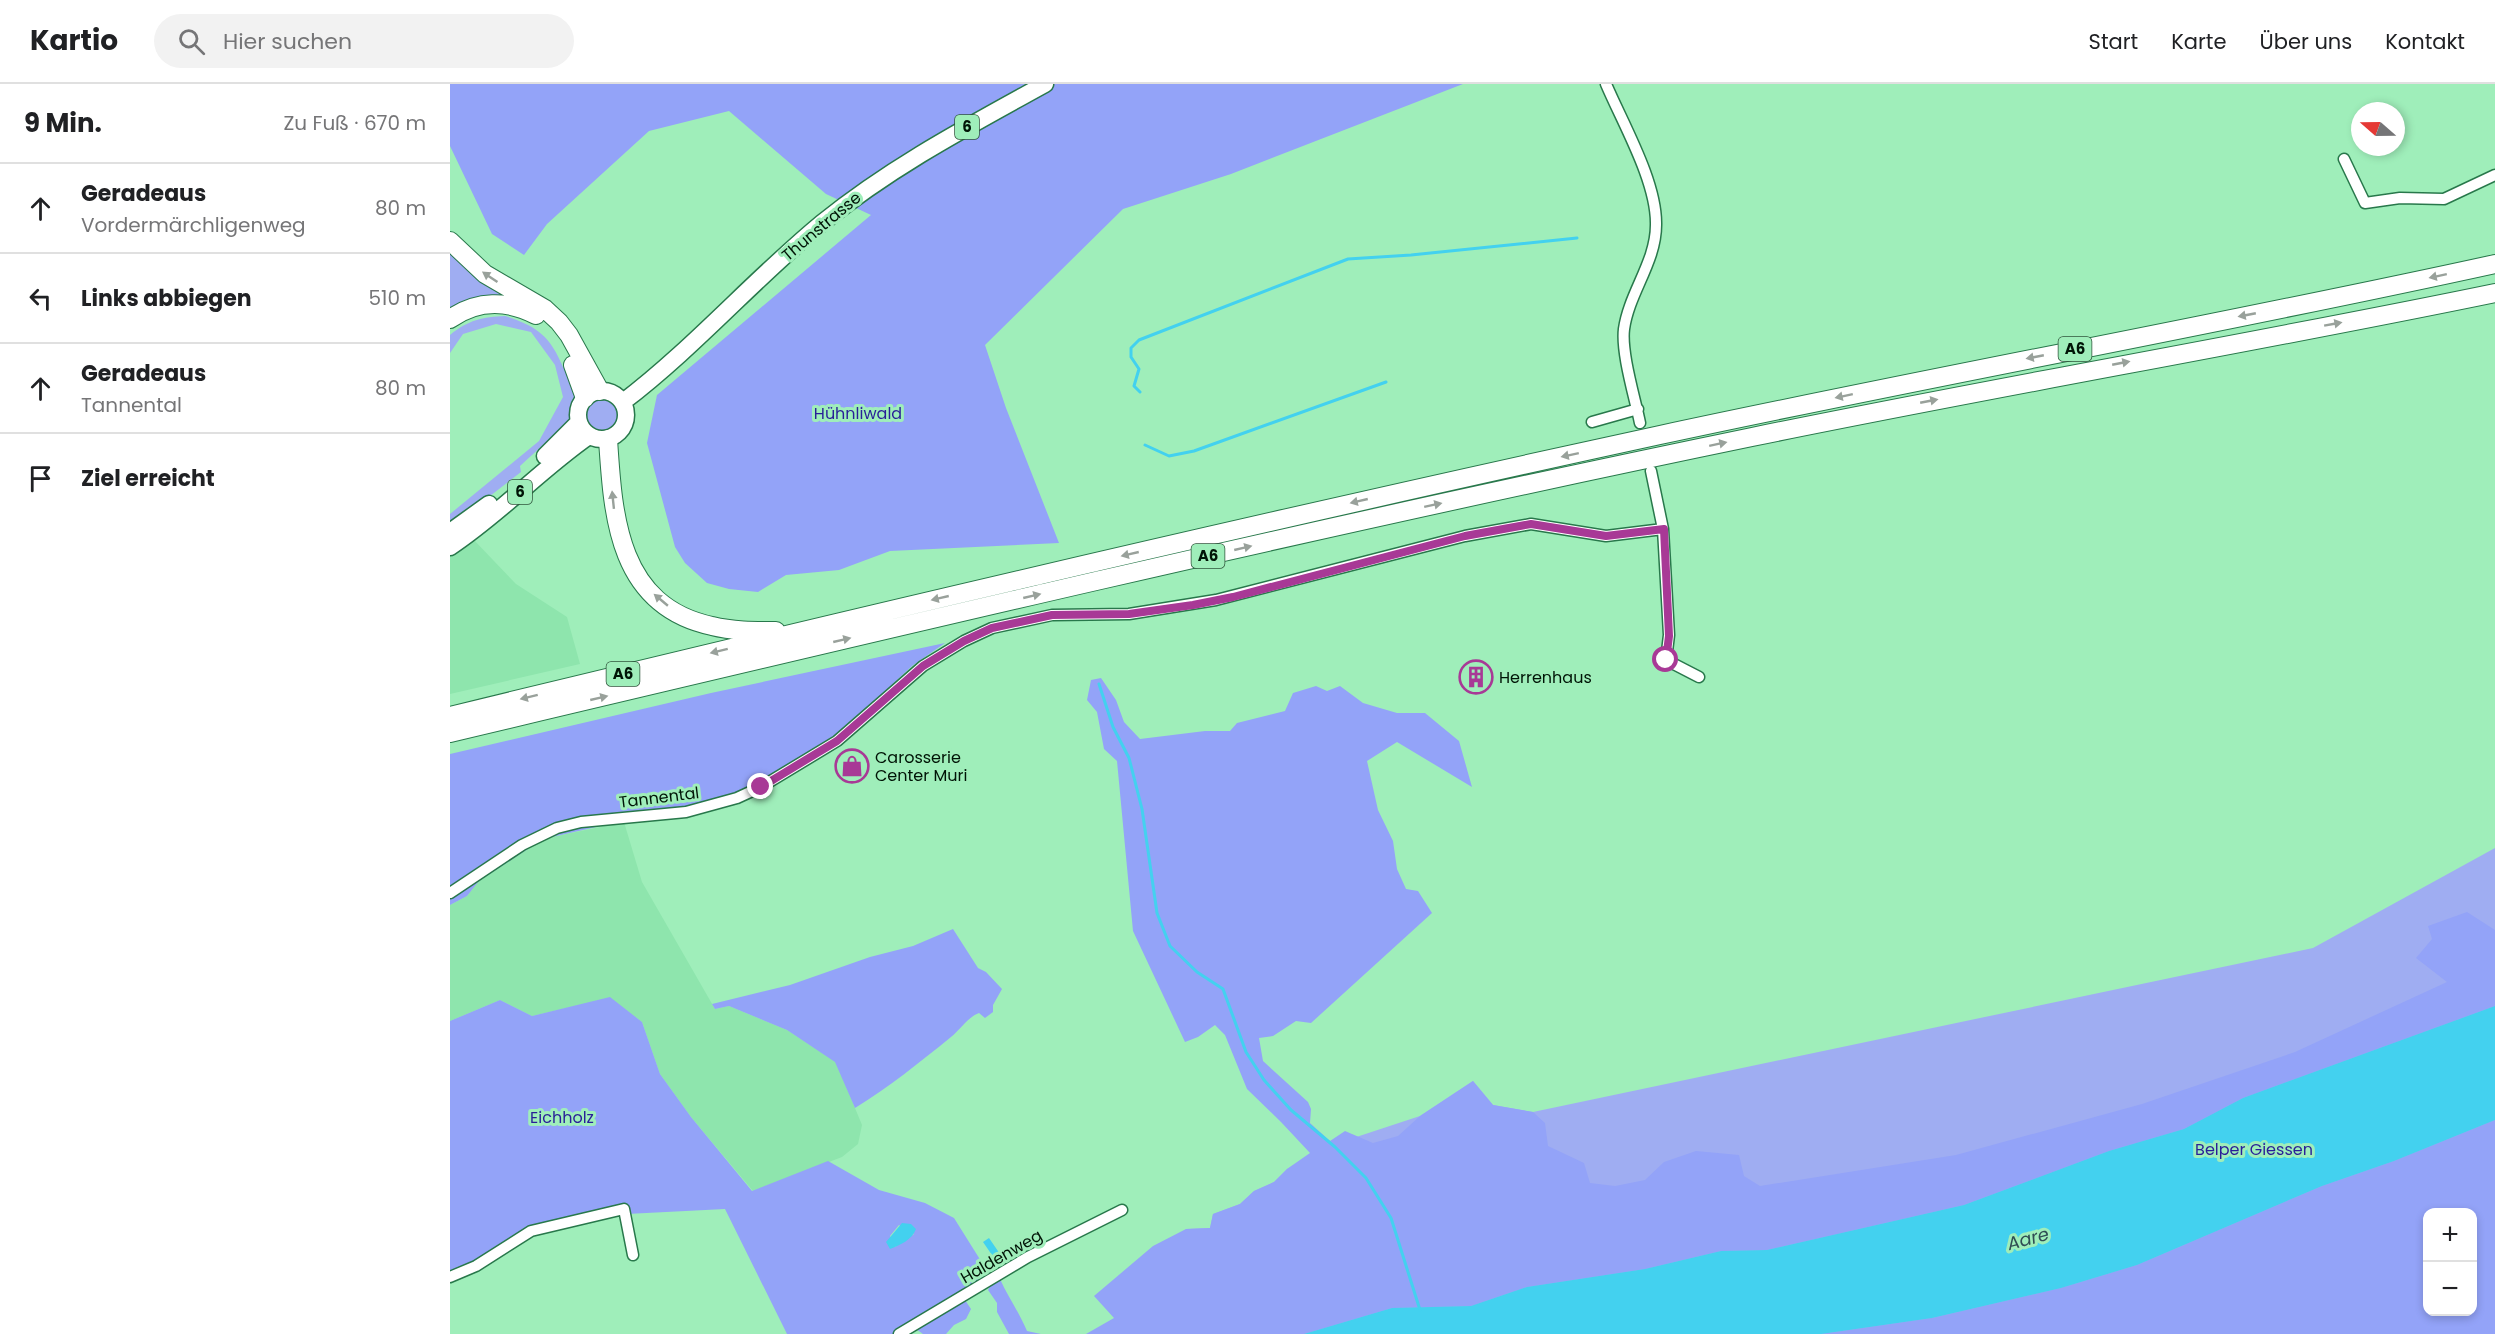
<!DOCTYPE html>
<html lang="de">
<head>
<meta charset="utf-8">
<style>
	:root { --surface:#fff; --page:#f2f2f2; --text:#202124; --muted:#757577; --line:#e0e0e0 }
	body { margin:0; font-family:Poppins,sans-serif; background:var(--page); color:var(--text) }
	.controls { position:absolute; right:18px; bottom:18px; display:grid; overflow:hidden; border-radius:12px; box-shadow:0 3px 9px #0003 }
	.controls button { width:54px; height:54px; display:grid; place-items:center; padding:0; border:0; border-bottom:2px solid var(--line); background:var(--surface); color:var(--text); font:30px sans-serif }
	.compass { position:absolute; left:1901px; top:18px; width:54px; height:54px; border-radius:50%; background:var(--surface); box-shadow:0 3px 9px #0003; rotate:290deg }
	.stop { position:absolute; width:18px; height:18px; margin:-14px; border:4px solid #a83996; border-radius:50%; background:#fff }
	.stop.end { background:#a83996; border-color:#fff; box-shadow:0 2px 6px #0008 }
	.list { margin:0; padding:0; list-style:none }
	h2 { display:flex; justify-content:space-between; align-items:center; height:78px; margin:0; padding:0 24px; font-size:26px }
	h2 small { font-size:20px; font-weight:400; color:var(--muted) }
	.list li { display:grid; grid-template-columns:39px 1fr auto; gap:18px; align-items:center; box-sizing:border-box; height:90px; padding:0 24px; border-top:2px solid var(--line) }
	.list b { display:block; font-size:22px; white-space:nowrap }
	.list p { margin:0; font-size:20px; white-space:nowrap; color:var(--muted) }
	.list em { font-size:20px; font-style:normal; color:var(--muted) }
	.icon { flex:none; width:33px; height:33px; fill:none; stroke:currentColor; stroke-width:2; stroke-linecap:round; stroke-linejoin:round }
	.map { position:relative; flex:none; width:2045px; height:1250px; overflow:hidden }
	header { display:flex; align-items:center; gap:36px; box-sizing:border-box; height:84px; padding:0 30px; background:var(--surface); border-bottom:2px solid var(--line) }
	header strong { font-size:28px }
	nav { display:flex; gap:33px; margin-inline-start:auto; font-size:21px }
	.search { width:420px; height:54px; background:var(--page); display:flex; align-items:center; gap:15px; box-sizing:border-box; padding:0 21px; border-radius:33px; color:var(--muted); font-size:22px }
	main { display:flex }
	aside { flex:1; background:var(--surface) }
	.map>svg:first-child { display:block }
	.built { fill:#8ee5ad }
	.green { fill:#9fadf2; fill-rule:evenodd }
	.forest { fill:#93a3f8; fill-rule:evenodd }
	.water { fill:#43d1ef }
	.lines { fill:none; stroke-linecap:round; stroke-linejoin:round }
	.stream { stroke:#43d1ef; stroke-width:3 }
	.street-casing { stroke:#28784b; stroke-width:13 }
	.primary-casing { stroke:#28784b; stroke-width:19 }
	.highway-casing { stroke:#28784b; stroke-width:20 }
	.street { stroke:#fff; stroke-width:10 }
	.primary { stroke:#fff; stroke-width:16 }
	.highway { stroke:#fff; stroke-width:18 }
	.oneway { fill:#99a19b }
	.route { stroke:#a83996; stroke-width:8 }
	.labels { text-anchor:middle; stroke-width:6; stroke-linejoin:round; paint-order:stroke }
	.shield { fill:#9feeba; stroke:#30553c; stroke-width:1.5 }
	.shield-label { font-size:15px; font-weight:bold; fill:#001406 }
	.street-label { font-size:16px; fill:#001406; stroke:#9feeba }
	.park-label { font-size:16px; fill:#291e98; stroke:#9feeba }
	.poi-label { font-size:16px; fill:#001406; stroke:#9feeba; text-anchor:start }
	.water-label { font-size:18px; font-style:italic; fill:#304d54; stroke:#9feeba }
</style>
</head>
<body>
<header>
<strong>Kartio</strong>
<div class="search"><svg class="icon" aria-label="search" viewBox="0 0 24 24"><circle cx="10" cy="10" r="6"/><path d="M15 15l6 6"/></svg>Hier suchen</div>
<nav><a>Start</a><a>Karte</a><a>Über uns</a><a>Kontakt</a></nav>
</header>
<main>
<aside>
<h2>9 Min.<small>Zu Fuß · 670 m</small></h2>
<ul class="list">
<li><svg class="icon" aria-label="ahead" viewBox="0 0 24 24"><path d="M12 20V5M6 11l6-6 6 6"/></svg><div><b>Geradeaus</b><p>Vordermärchligenweg</p></div><em>80 m</em></li>
<li><svg class="icon" aria-label="left" viewBox="0 0 24 24"><path d="M17 20v-9H6M10 6l-5 5 5 5"/></svg><div><b>Links abbiegen</b></div><em>510 m</em></li>
<li><svg class="icon" aria-label="ahead" viewBox="0 0 24 24"><path d="M12 20V5M6 11l6-6 6 6"/></svg><div><b>Geradeaus</b><p>Tannental</p></div><em>80 m</em></li>
<li><svg class="icon" aria-label="arrive" viewBox="0 0 24 24"><path d="M6 21V4h12l-3 4 3 4H6"/></svg><div><b>Ziel erreicht</b></div></li>
</ul>
</aside>
<div class="map">
<svg width="2045" height="1250" viewBox="0 0 2045 1250">
	<rect width="100%" height="100%" fill="#9feeba"/>
	<path class="built" d="M 22,454 L 66,500 L 117,533 L 130,580 L 0,610 L 0,467 Z
		M 174,738 L 192,798 L 265,925 L 279,922 L 337,946 L 386,978 L 412,1041 L 408,1060 L 392,1073 L 303,1107 L 241,1033 L 210,990 L 192,938 L 160,914 L 82,932 L 50,916 L 0,937 L 0,821 L 17,812 L 29,797 L 93,755 Z"/>
	<path class="green" d="M 0,163 L 60,210 L 0,227 Z
		M 55,232 C 87,242 100,252 113,283 L 122,287 L 128,314 L 123,336 L 103,359 L 94,360 L 70,382 L 71,388 L 0,443 L 0,430 L 89,357 L 113,313 L 105,281 L 81,248 L 46,240 L 13,250 L 0,269 L 0,251 C 18,236 33,233 55,232 Z
		M134 331a18 18 0 1 1 36 0a18 18 0 1 1-36 0Z
		M 2045,764 L 2045,1250 L 644,1250 L 687,1218 L 736,1145 L 760,1144 L 763,1130 L 790,1120 L 804,1107 L 824,1098 L 837,1085 L 876,1063 L 970,1032 L 1023,997 L 1043,1021 L 1083,1028 L 1863,864 ZM 1978,1128 L 2022,1128 L 2022,1228 L 1978,1228 Z"/>
	<path class="forest" d="M 0,0 L 1013,0 L 781,90 L 673,125 L 535,261 L 556,324 L 609,459 L 440,467 L 389,486 L 336,491 L 308,508 L 279,505 L 257,499 L 235,479 L 225,463 L 197,359 L 207,311 L 421,131 L 376,110 L 279,27 L 199,47 L 97,140 L 74,171 L 42,150 L 0,62 Z
		M 495,559 L 462,582 L 394,646 L 327,691 L 279,713 L 93,755 L 29,797 L 17,812 L 0,821 L 0,670 L 261,609 Z
		M 651,594 L 666,616 L 674,638 L 690,655 L 755,647 L 780,647 L 787,639 L 835,627 L 843,609 L 866,602 L 877,607 L 890,602 L 913,619 L 947,629 L 975,629 L 1009,657 L 1022,703 L 947,658 L 917,677 L 928,726 L 943,757 L 947,785 L 956,805 L 968,807 L 982,829 L 861,939 L 846,937 L 823,952 L 809,954 L 813,977 L 858,1018 L 861,1025 L 860,1039 L 880,1057 L 895,1047 L 923,1059 L 948,1052 L 970,1032 L 1023,997 L 1043,1021 L 1083,1028 L 1095,1039 L 1098,1062 L 1134,1079 L 1140,1099 L 1165,1102 L 1195,1096 L 1214,1078 L 1246,1067 L 1289,1071 L 1294,1092 L 1310,1102 L 1506,1071 L 1692,1020 L 1845,968 L 1997,898 L 1966,874 L 1982,855 L 1978,842 L 2017,828 L 2045,846 L 2045,922 L 1793,1014 L 1734,1045 L 1659,1067 L 1514,1121 L 1317,1166 L 1271,1167 L 1195,1185 L 1077,1203 L 1021,1222 L 942,1224 L 854,1250 L 636,1250 L 664,1234 L 644,1212 L 703,1162 L 736,1145 L 760,1144 L 763,1130 L 790,1120 L 804,1107 L 824,1098 L 837,1085 L 860,1069 L 831,1038 L 797,1005 L 775,951 L 765,941 L 748,953 L 735,958 L 683,847 L 667,677 L 654,665 L 647,628 L 637,616 L 641,596 Z
		M 503,845 L 528,884 L 536,888 L 552,905 L 543,921 L 543,928 L 535,934 L 529,929 C 518,933 510,946 501,953 C 469,979 439,1003 405,1024 L 385,978 L 337,946 L 279,922 L 265,925 L 262,920 L 340,901 L 420,873 L 463,862 Z
		M 160,913 L 192,938 L 210,990 L 241,1033 L 302,1107 L 378,1077 L 429,1106 L 475,1119 L 504,1134 L 541,1193 L 513,1213 L 521,1225 L 516,1235 L 504,1241 L 496,1250 L 473,1250 L 466,1245 L 451,1250 L 337,1250 L 275,1125 L 157,1131 L 83,1147 L 0,1193 L 0,937 L 50,916 L 82,932 ZM 449,1141 L 464,1150 L 445,1163 L 440,1152 Z
		M 2045,1036 L 2045,1250 L 1371,1250 L 1482,1234 L 1611,1204 L 1687,1181 L 1872,1102 L 1944,1077 ZM 1978,1128 L 2022,1128 L 2022,1228 L 1978,1228 Z
		M 550,1195 C 558,1213 569,1228 577,1247 L 591,1250 L 559,1250 L 547,1228 L 547,1219 L 538,1206 L 541,1200 Z"/>
	<path class="water" d="M 2045,922 L 2045,1036 L 1944,1077 L 1872,1102 L 1687,1181 L 1611,1204 L 1482,1234 L 1371,1250 L 854,1250 L 942,1224 L 1021,1222 L 1077,1203 L 1195,1185 L 1271,1167 L 1317,1166 L 1514,1121 L 1659,1067 L 1734,1045 L 1793,1014 Z
		M 452,1139 L 461,1140 L 466,1145 C 462,1156 450,1161 440,1165 L 436,1158 Z
		M 539,1154 L 550,1170 L 544,1174 L 533,1158 Z"/>
	<g class="lines">
		<path class="stream" d="M 690,308 L 684,302 L 689,285 L 681,273 L 681,264 L 689,256 L 898,175 L 961,171 L 1127,154
			M 695,361 L 719,372 L 744,367 L 936,298
			M 649,600 L 663,643 L 679,674 L 692,725 L 707,829 L 720,862 L 747,888 L 773,905 L 796,968 L 814,996 L 841,1026 L 885,1063 L 916,1094 L 941,1134 L 970,1226"/>
		<g class="street-casing">
			<path id="street" d="M 1156,0 C 1173,40 1207,98 1206,141 C 1206,178 1179,209 1174,245 C 1171,269 1185,314 1190,339
				M 1894,75 L 1915,119 L 1950,114 L 1994,115 L 2045,91
				M 1142,338 L 1188,325
				M 1201,387 L 1213,445 L 1219,551 L 1216,576 L 1249,593
				M 0,809 L 72,761 L 107,744 L 131,738 L 236,728 L 287,714 L 311,703 L 387,657 L 473,582 L 514,557 L 542,544 L 602,531 L 679,530 L 766,516 L 1015,452 L 1081,440 L 1156,452 L 1213,445
				M 0,1193 L 26,1182 L 81,1147 L 174,1125 L 183,1171
				M 449,1250 L 578,1173 L 672,1126"/>
		</g>
		<g class="primary-casing">
			<path id="primary" d="M128 331a24 24 0 1 1 48 0a24 24 0 1 1-48 0Z
				M 173,318 C 244,264 303,196 372,139 C 441,83 517,43 595,0
				M 95,372 L 129,338
				M 0,448 L 39,420
				M 0,463 C 50,430 90,386 139,352"/>
		</g>
		<g class="highway-casing">
			<path id="highway" d="M 0,157 L 35,190 L 95,225 L 109,238 L 119,251 L 150,307
				M 0,235 C 27,216 57,216 86,231
				M 123,281 L 135,314
				M 158,355 C 163,433 168,522 262,542 C 282,547 304,547 326,547
				M 0,632 C 402,534 805,439 1210,351 C 1488,291 1767,241 2045,180
				M 0,649 C 433,546 866,443 1302,353 C 1549,302 1798,260 2045,209"/>
		</g>
		<use href="#street" class="street"/>
		<use href="#primary" class="primary"/>
		<use href="#highway" class="highway"/>
	</g>
	<defs><path id="oneway-solid" d="M-6-.8H1V-3.2L6.5 0L1 3.2V.8H-6Z" transform="scale(1.5)"/></defs>
	<g class="oneway">
		<use href="#oneway-solid" transform="translate(1988 192) rotate(168)"/>
		<use href="#oneway-solid" transform="translate(40 193) rotate(-146)"/>
		<use href="#oneway-solid" transform="translate(1797 231) rotate(169)"/>
		<use href="#oneway-solid" transform="translate(1883 240) rotate(-10)"/>
		<use href="#oneway-solid" transform="translate(1585 273) rotate(169)"/>
		<use href="#oneway-solid" transform="translate(1671 279) rotate(-11)"/>
		<use href="#oneway-solid" transform="translate(1394 312) rotate(168)"/>
		<use href="#oneway-solid" transform="translate(1479 317) rotate(-11)"/>
		<use href="#oneway-solid" transform="translate(1268 360) rotate(-12)"/>
		<use href="#oneway-solid" transform="translate(1120 371) rotate(168)"/>
		<use href="#oneway-solid" transform="translate(163 416) rotate(-96)"/>
		<use href="#oneway-solid" transform="translate(909 417) rotate(167)"/>
		<use href="#oneway-solid" transform="translate(983 421) rotate(-12)"/>
		<use href="#oneway-solid" transform="translate(793 464) rotate(-13)"/>
		<use href="#oneway-solid" transform="translate(680 470) rotate(167)"/>
		<use href="#oneway-solid" transform="translate(582 512) rotate(-13)"/>
		<use href="#oneway-solid" transform="translate(490 514) rotate(167)"/>
		<use href="#oneway-solid" transform="translate(211 516) rotate(-140)"/>
		<use href="#oneway-solid" transform="translate(392 556) rotate(-13)"/>
		<use href="#oneway-solid" transform="translate(269 567) rotate(166)"/>
		<use href="#oneway-solid" transform="translate(79 613) rotate(166)"/>
		<use href="#oneway-solid" transform="translate(149 614) rotate(-13)"/>
	</g>
	<g class="lines">
		<path class="route" d="M 311,703 L 387,657 L 473,582 L 514,557 L 542,544 L 602,531 L 679,530 L 743,521 L 783,513 L 1015,452 L 1081,440 L 1156,452 L 1214,445 L 1219,552 L 1216,576"/>
	</g>
	<defs>
		<g id="building-ring" transform="scale(1.725)"><circle r="9.5" fill="#9feeba" stroke="#a83996" stroke-width="1.5"/><path d="M-4-6H4V6H1V3H-1V6H-4ZM-2.5-4.3h1.7v1.8h-1.7ZM.8-4.3h1.7v1.8H.8ZM-2.5-1h1.7V.8h-1.7ZM.8-1h1.7V.8H.8Z" fill="#a83996"/></g>
		<g id="shop-ring" transform="scale(1.725)"><circle r="9.5" fill="#9feeba" stroke="#a83996" stroke-width="1.5"/><path d="M-5-2.5h2.3a2.7 3.5 0 0 1 5.4 0H5L5.5 6h-11ZM-1.5-2.5h3a1.5 2.3 0 0 0-3 0Z" fill="#a83996"/></g>
	</defs>
	<g fill-rule="evenodd">
		<use href="#building-ring" x="1026" y="593"/>
		<use href="#shop-ring" x="402" y="682"/>
	</g>
	<g class="labels">
		<g class="shield">
			<rect x="505" y="31" width="24" height="24" rx="4.5"/>
			<rect x="1608.5" y="253" width="33" height="24" rx="4.5"/>
			<rect x="58" y="396" width="24" height="24" rx="4.5"/>
			<rect x="741.5" y="460" width="33" height="24" rx="4.5"/>
			<rect x="156.5" y="578" width="33" height="24" rx="4.5"/>
		</g>
		<g class="shield-label">
			<text x="517" y="48">6</text>
			<text x="1625" y="270">A6</text>
			<text x="70" y="413">6</text>
			<text x="758" y="477">A6</text>
			<text x="173" y="595">A6</text>
		</g>
		<g class="street-label">
			<text transform="translate(371 142) rotate(-40)" y="6">Thunstrasse</text>
			<text transform="translate(209 713) rotate(-7)" y="6">Tannental</text>
			<text transform="translate(551 1172) rotate(-30)" y="6">Haldenweg</text>
		</g>
		<g class="park-label">
			<text x="408" y="335">Hühnliwald</text>
			<text x="112" y="1039">Eichholz</text>
			<text x="1804" y="1071">Belper Giessen</text>
		</g>
		<g class="poi-label">
			<text x="1049" y="599">Herrenhaus</text>
			<text x="425" y="679">Carosserie<tspan x="425" dy="18">Center Muri</tspan></text>
		</g>
		<g class="water-label">
			<text transform="translate(1578 1155) rotate(-15)" y="6">Aare</text>
		</g>
	</g>
</svg>
<div class="controls">
<button>+</button>
<button>−</button>
</div>
<svg class="compass" viewBox="-18 -18 36 36"><path d="M0-13l5 13h-10z" fill="#e53935"/><path d="M0 13l5-13h-10z" fill="#757577"/></svg>
<div class="stop" style="left:1216px;top:576px"></div>
<div class="stop end" style="left:311px;top:703px"></div>
</div>
</main>
</body>
</html>
